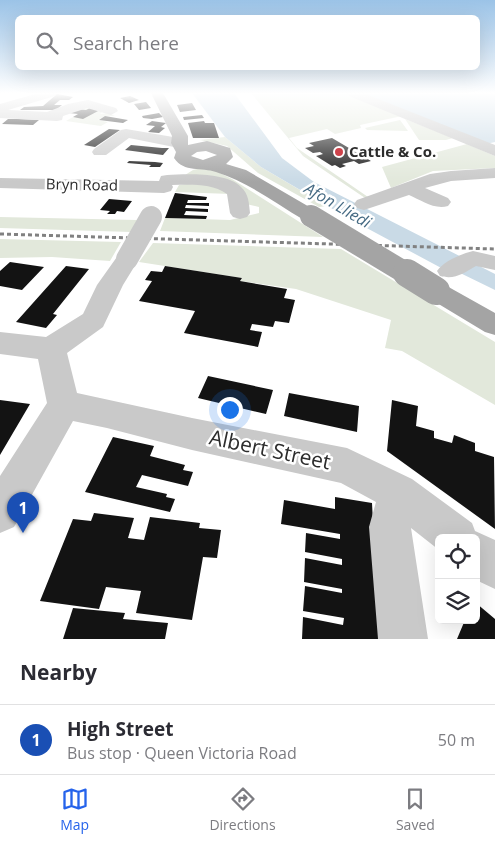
<!DOCTYPE html>
<html lang="en">
<head>
<meta charset="utf-8">
<style>
	:root { --surface:#fff; --page:#f7f7f7; --text:#2b2b33; --muted:#7c7c81; --line:#e1e1e2; --accent:#2563eb }
	body { margin:0; font-family:"Open Sans",sans-serif; background:var(--page); color:var(--text) }
	.controls { position:absolute; right:15px; bottom:15px; display:grid; overflow:hidden; border-radius:8px; box-shadow:0 5px 20px #0002 }
	.controls button { width:45px; height:45px; display:grid; place-items:center; padding:0; border:0; border-bottom:1px solid var(--line); background:var(--surface); color:var(--text); font:25px sans-serif }
	.you { position:absolute; left:229px; top:409px; width:18px; height:18px; margin:-12px; border:4px solid #fff; border-radius:50%; background:#1a73e8; box-shadow:0 0 0 8px #1a73e833 }
	.badge { display:grid; place-items:center; width:32px; height:32px; border-radius:50%; background:var(--accent); color:#fff; font-size:16px; font-weight:700 }
	.pin { position:absolute; translate:-50% -41px; filter:drop-shadow(0 1px 2px #0008) }
	.pin::after { content:''; position:absolute; top:26px; width:18px; height:15px; background:inherit; clip-path:polygon(0 0,100% 0,50% 100%) }
	.list { margin:0; padding:0; list-style:none }
	h2 { display:flex; justify-content:space-between; align-items:center; height:65px; margin:0; padding:0 20px; font-size:21px }
	h2 small { font-size:16px; font-weight:400; color:var(--muted) }
	.list li { display:grid; grid-template-columns:32px 1fr auto; gap:15px; align-items:center; box-sizing:border-box; height:70px; padding:0 20px; border-top:1px solid var(--line) }
	.list b { display:block; font-size:19px; white-space:nowrap }
	.list p { margin:0; font-size:16px; white-space:nowrap; color:var(--muted) }
	.list em { font-size:16px; font-style:normal; color:var(--muted) }
	.icon { flex:none; width:28px; height:28px; fill:none; stroke:currentColor; stroke-width:2; stroke-linecap:round; stroke-linejoin:round }
	.map { position:relative; flex:none; width:495px; height:639px; overflow:hidden }
	.search { position:absolute; background:var(--surface); box-shadow:0 5px 20px #0002; left:15px; right:15px; top:15px; height:55px; display:flex; align-items:center; gap:12px; box-sizing:border-box; padding:0 18px; border-radius:8px; color:var(--muted); font-size:19px }
	.sheet { height:135px; background:var(--surface) }
	nav { display:flex; justify-content:space-around; align-items:center; box-sizing:border-box; height:70px; border-top:1px solid var(--line); background:var(--surface); font-size:14px; color:var(--muted) }
	nav a { display:grid; justify-items:center; gap:2px }
	nav .on { color:var(--accent) }
	.map>svg:first-child { display:block }
	.green { fill:#e2e8db }
	.water { fill:#c9dae6 }
	.building { fill:#131313 }
	.lines { fill:none; stroke-linecap:round; stroke-linejoin:round }
	.minor { fill:#c9c9c9; fill-rule:evenodd }
	.major { fill:#a4a4a4; fill-rule:evenodd }
	.rail { stroke:#818181; stroke-width:3; stroke-dasharray:4 3; stroke-linecap:butt }
	.minor-bridge { stroke:#c9c9c9; stroke-width:22 }
	.major-bridge-far1 { stroke:#a4a4a4; stroke-width:22 }
	.major-bridge { stroke:#a4a4a4; stroke-width:28 }
	.poi-dot { fill:#ce434b; stroke:#fff; stroke-width:2 }
	.labels { text-anchor:middle; stroke-width:5; stroke-linejoin:round; paint-order:stroke }
	.far-poi-label { font-size:15px; font-weight:bold; fill:#2c2c2c; stroke:#fff; text-anchor:start }
	.far-street-label { font-size:15px; fill:#2c2c2c; stroke:#fff }
	.far-water-label { font-size:16px; font-style:italic; fill:#456a83; stroke:#fff }
	.near-street-label { font-size:21px; fill:#2c2c2c; stroke:#fff }
</style>
</head>
<body>
<div class="map">
<svg width="495" height="639" viewBox="0 0 495 639">
	<rect width="100%" height="100%" fill="#fff"/>
	<path class="green" d="M 251,93 L 346,93 L 402,116 L 360,125 L 361,128 L 335,134 L 327,129 L 289,138 L 297,148 L 368,197 L 365,198 L 303,156 Z
		M 90,108 L 102,112 L 100,114 L 108,113 L 115,116 L 105,116 L 98,120 L 108,122 L 101,126 L 66,121 L 73,117 L 83,118 L 86,110 L 76,109 Z
		M 405,119 L 453,138 L 446,140 L 419,140 Z
		M 400,120 L 408,131 L 367,130 L 365,128 Z
		M 225,137 L 261,167 L 327,206 L 319,207 L 258,173 L 227,146 L 200,140 Z
		M 467,144 L 495,156 L 495,168 L 433,171 L 391,188 L 382,167 Z
		M 201,168 L 214,170 L 232,179 L 323,237 L 160,231 L 165,218 L 230,220 L 259,213 L 259,207 L 246,204 L 244,197 L 185,175 L 193,170 Z
		M 187,184 L 212,185 L 231,194 L 175,192 L 179,185 Z
		M 0,217 L 137,220 L 131,232 L 0,228 Z
		M 0,239 L 121,242 L 110,261 L 52,257 L 0,258 Z
		M 153,243 L 341,249 L 495,342 L 495,405 L 402,351 L 385,348 L 391,320 L 296,289 L 240,281 L 242,278 L 139,262 Z"/>
	<path class="water" d="M 192,93 L 234,93 L 282,158 L 314,182 L 495,274 L 495,290 L 454,270 L 445,270 L 348,218 L 261,167 L 225,137 Z
		M 361,93 L 495,93 L 495,142 L 486,144 Z"/>
	<path class="building" d="M 57,94 L 73,97 L 69,100 L 60,100 L 54,105 L 62,105 L 56,110 L 20,110 L 24,107 L 43,106 Z
		M 130,96 L 139,100 L 129,103 L 120,98 Z
		M 146,102 L 151,108 L 139,110 L 134,104 Z
		M 192,103 L 196,110 L 180,112 L 177,105 Z
		M 90,108 L 100,110 L 83,119 L 73,117 L 78,114 L 69,113 L 76,109 L 86,110 Z
		M 159,113 L 163,117 L 152,119 L 143,118 L 142,116 Z
		M 202,115 L 204,118 L 184,120 L 183,117 Z
		M 105,116 L 128,120 L 123,123 L 99,120 Z
		M 8,119 L 17,119 L 39,120 L 33,125 L 2,124 Z
		M 152,121 L 166,123 L 161,127 L 165,128 L 159,133 L 148,132 L 155,126 L 146,125 Z
		M 204,121 L 205,123 L 214,123 L 219,138 L 193,138 L 188,123 Z
		M 109,129 L 120,130 L 95,147 L 84,145 Z
		M 332,138 L 371,161 L 359,164 L 354,161 L 342,164 L 346,166 L 340,168 L 335,165 L 332,166 L 316,156 L 323,154 L 320,152 L 313,153 L 305,148 L 314,146 L 309,143 Z
		M 131,145 L 162,148 L 169,148 L 163,155 L 125,150 Z
		M 129,161 L 155,162 L 163,163 L 160,167 L 149,167 L 151,165 L 127,163 Z
		M 175,193 L 207,197 L 206,200 L 188,200 L 187,203 L 209,203 L 209,206 L 186,205 L 185,208 L 208,209 L 208,212 L 186,211 L 184,215 L 207,216 L 206,219 L 165,218 Z
		M 109,199 L 132,201 L 124,212 L 117,211 L 115,214 L 107,214 L 110,211 L 100,210 Z
		M 10,262 L 44,267 L 22,290 L 0,286 L 0,271 Z
		M 66,266 L 89,269 L 53,314 L 57,315 L 46,328 L 16,322 Z
		M 165,266 L 242,278 L 240,281 L 287,289 L 284,298 L 295,300 L 289,323 L 275,321 L 273,327 L 252,324 L 250,330 L 262,332 L 258,347 L 184,333 L 195,311 L 139,301 L 152,281 L 145,280 L 151,271 L 162,272 Z
		M 208,376 L 273,390 L 266,414 L 198,398 Z
		M 289,393 L 359,406 L 357,432 L 284,416 Z
		M 0,400 L 30,404 L 0,455 Z
		M 392,400 L 418,406 L 416,426 L 434,431 L 434,438 L 452,443 L 454,435 L 475,443 L 475,451 L 494,457 L 495,529 L 387,451 Z
		M 113,437 L 154,446 L 150,456 L 185,465 L 183,470 L 193,472 L 188,486 L 142,475 L 136,487 L 167,494 L 166,497 L 175,499 L 170,512 L 85,492 Z
		M 335,497 L 372,503 L 379,639 L 302,639 L 303,617 L 343,625 L 344,618 L 303,611 L 305,586 L 342,593 L 342,589 L 304,582 L 305,558 L 342,565 L 342,559 L 305,552 L 306,533 L 340,539 L 340,534 L 281,524 L 284,500 L 335,509 Z
		M 94,513 L 134,518 L 128,538 L 144,540 L 150,517 L 200,523 L 199,528 L 221,530 L 217,558 L 203,557 L 192,620 L 136,613 L 141,591 L 106,587 L 99,609 L 40,601 L 73,519 L 91,521 Z
		M 476,603 L 495,619 L 495,639 L 457,639 L 465,620 L 476,620 Z
		M 73,608 L 125,613 L 123,619 L 168,623 L 165,639 L 63,639 Z"/>
	<g class="lines">
		<path class="minor" d="M 39,93 L 57,93 L 55,96 L 8,110 L 47,112 L 68,104 L 88,100 L 116,108 L 118,111 L 111,115 L 87,108 L 63,116 L 62,120 L 57,121 L 0,118 L 0,104 Z
			M 347,93 L 363,93 L 495,145 L 495,156 L 349,96 Z
			M 126,129 L 179,138 L 184,140 L 187,143 L 184,146 L 179,148 L 129,138 L 106,155 L 94,155 L 92,152 L 94,149 L 121,130 Z
			M 495,168 L 495,178 L 451,181 L 425,188 L 448,198 L 451,202 L 448,206 C 434,210 421,200 409,195 L 364,210 L 357,208 L 354,204 L 357,200 L 430,174 L 451,171 Z
			M 167,175 C 187,174 226,172 241,187 C 249,194 249,204 250,213 L 247,217 L 240,219 L 233,217 L 230,213 L 227,194 C 211,183 191,185 172,185 L 173,187 L 171,191 L 164,193 L 0,188 L 0,178 L 159,181 L 161,176 Z
			M 473,251 L 495,256 L 495,270 L 476,266 C 464,273 455,280 440,276 L 437,271 C 444,261 461,254 473,251 Z
			M 127,252 L 135,254 L 139,259 L 123,285 L 103,327 L 67,353 L 77,393 L 192,418 L 347,448 L 412,479 L 472,523 L 475,531 L 495,540 L 495,589 L 476,580 L 476,538 L 439,538 L 439,550 L 411,528 L 428,639 L 378,639 L 369,527 L 376,502 L 341,483 L 192,450 L 107,428 L 73,421 L 14,527 L 0,533 L 0,476 L 47,403 L 38,359 L 0,354 L 0,332 L 46,337 L 83,314 L 97,285 L 119,254 Z"/>
		<path class="major" d="M 151,93 L 163,93 L 188,136 L 188,145 L 207,141 L 230,148 L 233,157 L 226,164 L 246,170 L 318,212 L 321,216 L 318,220 L 311,222 L 304,220 C 275,203 248,182 216,172 C 202,167 184,173 174,158 L 176,152 L 171,143 L 172,136 ZM 206,151 L 217,155 L 203,160 L 191,156 L 197,152 Z
			M 436,283 L 445,285 L 495,313 L 495,335 L 485,332 L 427,297 L 423,291 L 427,285 Z"/>
		<path class="rail" d="M 0,234 L 495,249"/>
		<path class="minor-bridge" d="M 127,259 L 151,217"/>
		<path class="major-bridge-far1" d="M 311,216 L 409,275"/>
		<path class="major-bridge" d="M 407,273 L 436,291"/>
	</g>
	<linearGradient id="sky" x2="0" y2="1"><stop stop-color="#9bc3e7"/><stop offset="0.51" stop-color="#fff"/><stop offset="1" stop-color="#fff" stop-opacity="0"/></linearGradient>
	<rect width="495" height="182" fill="url(#sky)"/>
	<circle class="poi-dot" cx="339" cy="152" r="5"/>
	<g class="labels">
		<g class="far-poi-label">
			<text x="349" y="157">Cattle &amp; Co.</text>
		</g>
		<g class="far-street-label">
			<text transform="translate(82 185) rotate(1)" y="5">Bryn Road</text>
		</g>
		<g class="far-water-label">
			<text transform="translate(338 205) rotate(30)" y="6">Afon Lliedi</text>
		</g>
		<g class="near-street-label">
			<text transform="translate(270 450) rotate(12)" y="7">Albert Street</text>
		</g>
	</g>
</svg>
<div class="controls">
<button><svg class="icon" aria-label="locate" viewBox="0 0 24 24"><circle cx="12" cy="12" r="6"/><path d="M12 2v4M12 18v4M2 12h4M18 12h4"/></svg></button>
<button><svg class="icon" aria-label="layers" viewBox="0 0 24 24"><path d="M12 4l9 5-9 5-9-5zM3 14l9 5 9-5"/></svg></button>
</div>
<div class="you"></div>
<div class="pin badge" style="left:23px;top:533px;background:#1a4fb4">1</div>
<div class="search"><svg class="icon" aria-label="search" viewBox="0 0 24 24"><circle cx="10" cy="10" r="6"/><path d="M15 15l6 6"/></svg>Search here</div>
</div>
<section class="sheet">
<h2>Nearby<small></small></h2>
<ul class="list">
<li><span class="badge" style="background:#1a4fb4">1</span><div><b>High Street</b><p>Bus stop · Queen Victoria Road</p></div><em>50 m</em></li>
</ul>
</section>
<nav>
<a class="on"><svg class="icon" aria-label="map" viewBox="0 0 24 24"><path d="M3 6l6-2 6 2 6-2v14l-6 2-6-2-6 2zM9 4v14M15 6v14"/></svg>Map</a>
<a><svg class="icon" aria-label="directions" viewBox="0 0 24 24"><path d="M12 3l9 9-9 9-9-9zM9 14v-3h6M13 9l2 2-2 2"/></svg>Directions</a>
<a><svg class="icon" aria-label="saved" viewBox="0 0 24 24"><path d="M7 4h10v16l-5-4-5 4z"/></svg>Saved</a>
</nav>
</body>
</html>
